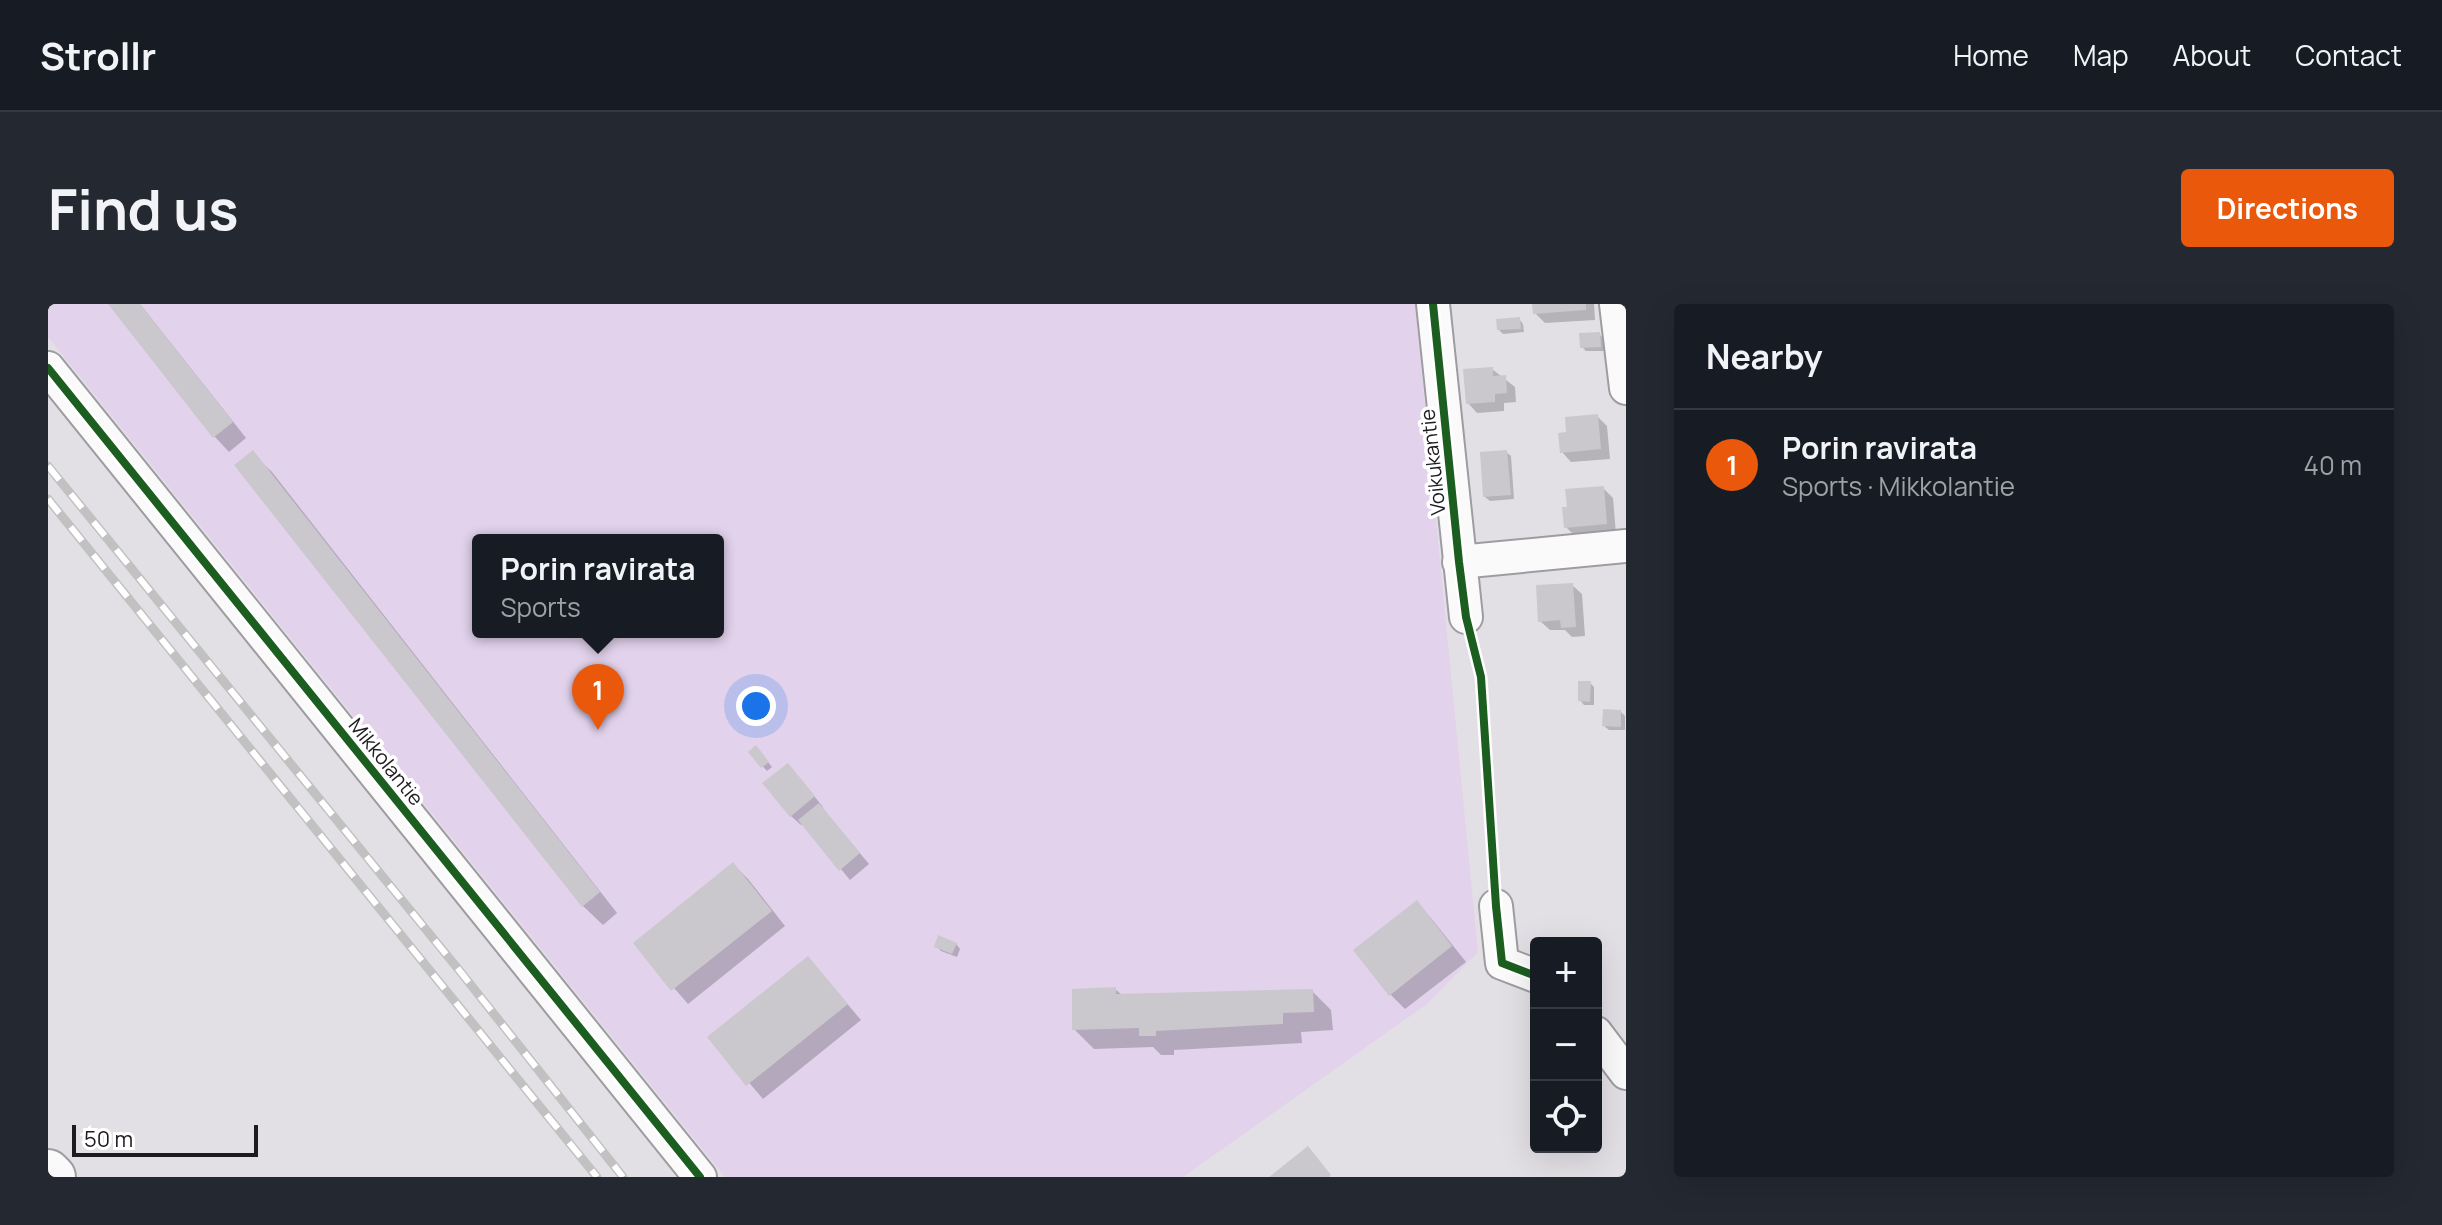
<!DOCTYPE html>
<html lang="en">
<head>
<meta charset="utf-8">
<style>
	:root { --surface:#171b24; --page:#242831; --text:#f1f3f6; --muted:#9ea1a6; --line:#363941; --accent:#ea580c }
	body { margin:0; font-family:Manrope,sans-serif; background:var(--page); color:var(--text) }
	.controls { position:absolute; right:24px; bottom:24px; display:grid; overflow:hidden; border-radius:8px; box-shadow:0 8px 32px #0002 }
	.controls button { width:72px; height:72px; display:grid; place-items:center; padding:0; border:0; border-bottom:2px solid var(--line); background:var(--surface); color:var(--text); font:40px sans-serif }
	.scale { position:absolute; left:24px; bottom:20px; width:186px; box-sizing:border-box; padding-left:8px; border:4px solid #1e1b1f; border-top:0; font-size:22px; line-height:28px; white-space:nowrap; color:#1e1b1f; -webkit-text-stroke:6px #fff; paint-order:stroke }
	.you { position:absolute; left:708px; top:402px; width:28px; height:28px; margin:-20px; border:6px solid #fff; border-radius:50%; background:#1a73e8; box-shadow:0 0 0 12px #1a73e833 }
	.badge { display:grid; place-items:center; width:52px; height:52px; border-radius:50%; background:var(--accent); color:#fff; font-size:26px; font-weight:700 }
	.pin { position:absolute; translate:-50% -66px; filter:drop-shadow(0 2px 4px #0008) }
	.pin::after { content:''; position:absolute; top:42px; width:28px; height:24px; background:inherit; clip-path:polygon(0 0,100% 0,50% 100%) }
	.popup { position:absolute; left:424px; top:230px; width:252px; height:104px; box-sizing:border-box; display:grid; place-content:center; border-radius:8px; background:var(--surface); filter:drop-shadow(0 2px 6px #0005); font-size:26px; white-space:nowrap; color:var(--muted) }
	.popup b { font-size:30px; color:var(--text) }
	.popup::after { content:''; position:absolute; left:50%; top:100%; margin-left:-16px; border:16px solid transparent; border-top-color:var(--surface) }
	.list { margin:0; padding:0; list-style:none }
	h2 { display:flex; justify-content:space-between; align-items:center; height:104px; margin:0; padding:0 32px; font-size:34px }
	h2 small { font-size:26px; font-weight:400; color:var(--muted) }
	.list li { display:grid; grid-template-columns:52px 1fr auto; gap:24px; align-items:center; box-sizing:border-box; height:112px; padding:0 32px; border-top:2px solid var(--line) }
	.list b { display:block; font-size:30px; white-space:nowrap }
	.list p { margin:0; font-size:26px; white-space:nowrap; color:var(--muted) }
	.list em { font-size:26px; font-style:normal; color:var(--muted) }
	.icon { flex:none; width:44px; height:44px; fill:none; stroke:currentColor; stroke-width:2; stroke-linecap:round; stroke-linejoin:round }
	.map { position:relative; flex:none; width:1578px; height:873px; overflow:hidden; border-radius:8px }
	header { display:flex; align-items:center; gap:48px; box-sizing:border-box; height:112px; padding:0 40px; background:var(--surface); border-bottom:2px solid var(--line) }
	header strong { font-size:38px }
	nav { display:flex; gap:44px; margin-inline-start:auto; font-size:28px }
	.intro { display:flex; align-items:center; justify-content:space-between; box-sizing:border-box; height:192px; padding:0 48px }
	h1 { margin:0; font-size:56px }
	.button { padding:20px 36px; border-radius:8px; background:var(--accent); color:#fff; font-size:28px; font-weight:700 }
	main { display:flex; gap:48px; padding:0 48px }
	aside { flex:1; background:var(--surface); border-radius:8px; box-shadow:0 8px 32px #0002 }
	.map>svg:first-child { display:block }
	.green { fill:#e2d2ec; fill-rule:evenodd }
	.shadow { fill:#0003 }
	.building { fill:#cac8cc }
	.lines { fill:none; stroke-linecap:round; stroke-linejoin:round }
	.minor-casing { stroke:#9f9ca1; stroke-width:36 }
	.highway-casing { stroke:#9f9ca1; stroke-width:48 }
	.minor { stroke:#fbfafb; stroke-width:32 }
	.highway { stroke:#fbfafb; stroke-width:44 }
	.rail-casing { stroke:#c1c1c1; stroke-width:9 }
	.rail { stroke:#fff; stroke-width:6; stroke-dasharray:18; stroke-linecap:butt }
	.cycleway-casing { stroke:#fff; stroke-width:13 }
	.cycleway { stroke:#1b5e20; stroke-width:8 }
	.labels { text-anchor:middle; stroke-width:7; stroke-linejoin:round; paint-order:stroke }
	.street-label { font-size:20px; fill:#1e1b1f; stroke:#fff }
</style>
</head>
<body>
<header>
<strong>Strollr</strong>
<nav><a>Home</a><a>Map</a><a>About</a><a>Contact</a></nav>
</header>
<div class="intro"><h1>Find us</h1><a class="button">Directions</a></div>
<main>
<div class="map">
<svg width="1578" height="873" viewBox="0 0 1578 873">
	<rect width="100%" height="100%" fill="#e3e0e5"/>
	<path class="green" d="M 0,0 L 1367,0 L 1430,648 L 1379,700 L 1135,873 L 677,873 L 0,33 ZM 430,236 L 670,236 L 670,328 L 430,328 Z"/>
	<path class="shadow" d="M 62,0 L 92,0 L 198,134 L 181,148 L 167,133 Z
		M 1486,0 L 1546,0 L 1547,16 L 1497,19 L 1487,9 Z
		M 1471,15 L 1475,20 L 1476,28 L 1455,30 L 1450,25 Z
		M 1551,30 L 1556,35 L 1556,47 L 1538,47 L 1534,43 Z
		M 1444,65 L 1467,83 L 1468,98 L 1456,99 L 1456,107 L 1429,109 L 1420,99 Z
		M 1549,112 L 1559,122 L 1562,155 L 1523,158 L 1514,148 L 1520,130 Z
		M 1458,148 L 1463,152 L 1466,195 L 1442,197 L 1437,193 Z
		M 204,149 L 224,168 L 569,609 L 555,621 L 535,602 Z
		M 1555,184 L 1565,194 L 1568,230 L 1528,233 L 1518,223 Z
		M 1524,281 L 1534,290 L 1537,332 L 1524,333 L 1517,326 L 1502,326 L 1492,317 Z
		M 1542,379 L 1546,383 L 1546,401 L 1536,401 L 1532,396 Z
		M 1573,408 L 1577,412 L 1577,426 L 1561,426 L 1556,422 Z
		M 702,448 L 712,448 L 724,463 L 719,467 Z
		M 750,472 L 775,503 L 774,504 L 821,560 L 802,576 L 755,519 L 753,521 L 743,512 Z
		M 685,560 L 700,575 L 737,622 L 640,700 L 587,639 Z
		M 1369,599 L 1383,614 L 1418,658 L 1357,705 L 1342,690 Z
		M 908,640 L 912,645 L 909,653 L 893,647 L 888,642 Z
		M 760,654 L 813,716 L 715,795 L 662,733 Z
		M 1067,685 L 1074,691 L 1264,687 L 1283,706 L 1285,726 L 1253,728 L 1254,739 L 1126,746 L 1126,751 L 1113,751 L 1105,743 L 1046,745 L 1026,725 Z"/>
	<path class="building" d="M 60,0 L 92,0 L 185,118 L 165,134 Z
		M 1484,0 L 1538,0 L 1538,6 L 1485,10 Z
		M 1472,13 L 1473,25 L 1449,26 L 1448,15 Z
		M 1552,28 L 1553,43 L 1532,44 L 1531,29 Z
		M 1445,63 L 1445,72 L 1458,71 L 1459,89 L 1447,90 L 1447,98 L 1418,100 L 1415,65 Z
		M 1550,110 L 1553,145 L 1512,149 L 1510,129 L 1518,128 L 1517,113 Z
		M 205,146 L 552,588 L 534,603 L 186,161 Z
		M 1459,146 L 1463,191 L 1435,193 L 1432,148 Z
		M 1556,182 L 1559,220 L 1516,224 L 1514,203 L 1519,203 L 1517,185 Z
		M 1525,279 L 1528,323 L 1513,324 L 1512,316 L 1490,318 L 1488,281 Z
		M 1530,377 L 1543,377 L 1542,398 L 1530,397 Z
		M 1555,405 L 1573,406 L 1573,423 L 1554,422 Z
		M 708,441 L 721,458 L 713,464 L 700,448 Z
		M 740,459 L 767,492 L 742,513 L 714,479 Z
		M 771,499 L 812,549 L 791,567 L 750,516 Z
		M 685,558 L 724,607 L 623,687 L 585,639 Z
		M 1369,596 L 1404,642 L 1341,692 L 1305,646 Z
		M 890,631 L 909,639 L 904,650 L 886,643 Z
		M 760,652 L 800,700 L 698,782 L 659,733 Z
		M 1068,683 L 1068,690 L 1265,685 L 1266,708 L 1235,709 L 1235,720 L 1108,727 L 1108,732 L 1091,732 L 1091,724 L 1024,726 L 1024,685 Z
		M 1260,842 L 1283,871 L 1281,873 L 1221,873 Z"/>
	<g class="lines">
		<g class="minor-casing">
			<path id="minor" d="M 1385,0 L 1418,313
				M 1568,0 L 1578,84
				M 0,64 L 652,873
				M 1411,258 L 1578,242
				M 1448,602 L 1454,659 L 1488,672
				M 1548,729 L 1578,769"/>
		</g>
		<g class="highway-casing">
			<path id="highway" d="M 0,868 L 5,873"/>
		</g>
		<use href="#minor" class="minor"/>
		<use href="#highway" class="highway"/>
		<g class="rail-casing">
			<path id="rail" d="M 0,162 L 415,671 L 575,873
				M 0,195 L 549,873"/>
		</g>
		<use href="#rail" class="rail"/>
		<g class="cycleway-casing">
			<path id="cycleway" d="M 1385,0 L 1411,258 L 1418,313 L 1433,373 L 1448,602 L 1454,659 L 1488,672
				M 0,64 L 652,873"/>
		</g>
		<use href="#cycleway" class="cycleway"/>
	</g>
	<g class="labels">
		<g class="street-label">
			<text transform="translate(1385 158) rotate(-96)" y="7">Voikukantie</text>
			<text transform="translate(338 458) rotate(51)" y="7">Mikkolantie</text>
		</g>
	</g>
</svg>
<div class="controls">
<button>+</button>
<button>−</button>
<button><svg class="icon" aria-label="locate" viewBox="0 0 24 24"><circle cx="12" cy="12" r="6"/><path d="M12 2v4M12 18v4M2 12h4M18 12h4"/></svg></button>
</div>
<div class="scale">50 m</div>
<div class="you"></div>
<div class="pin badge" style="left:550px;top:426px">1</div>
<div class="popup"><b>Porin ravirata</b>Sports</div>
</div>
<aside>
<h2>Nearby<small></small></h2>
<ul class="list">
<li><span class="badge">1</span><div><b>Porin ravirata</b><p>Sports · Mikkolantie</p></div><em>40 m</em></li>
</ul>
</aside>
</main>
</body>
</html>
